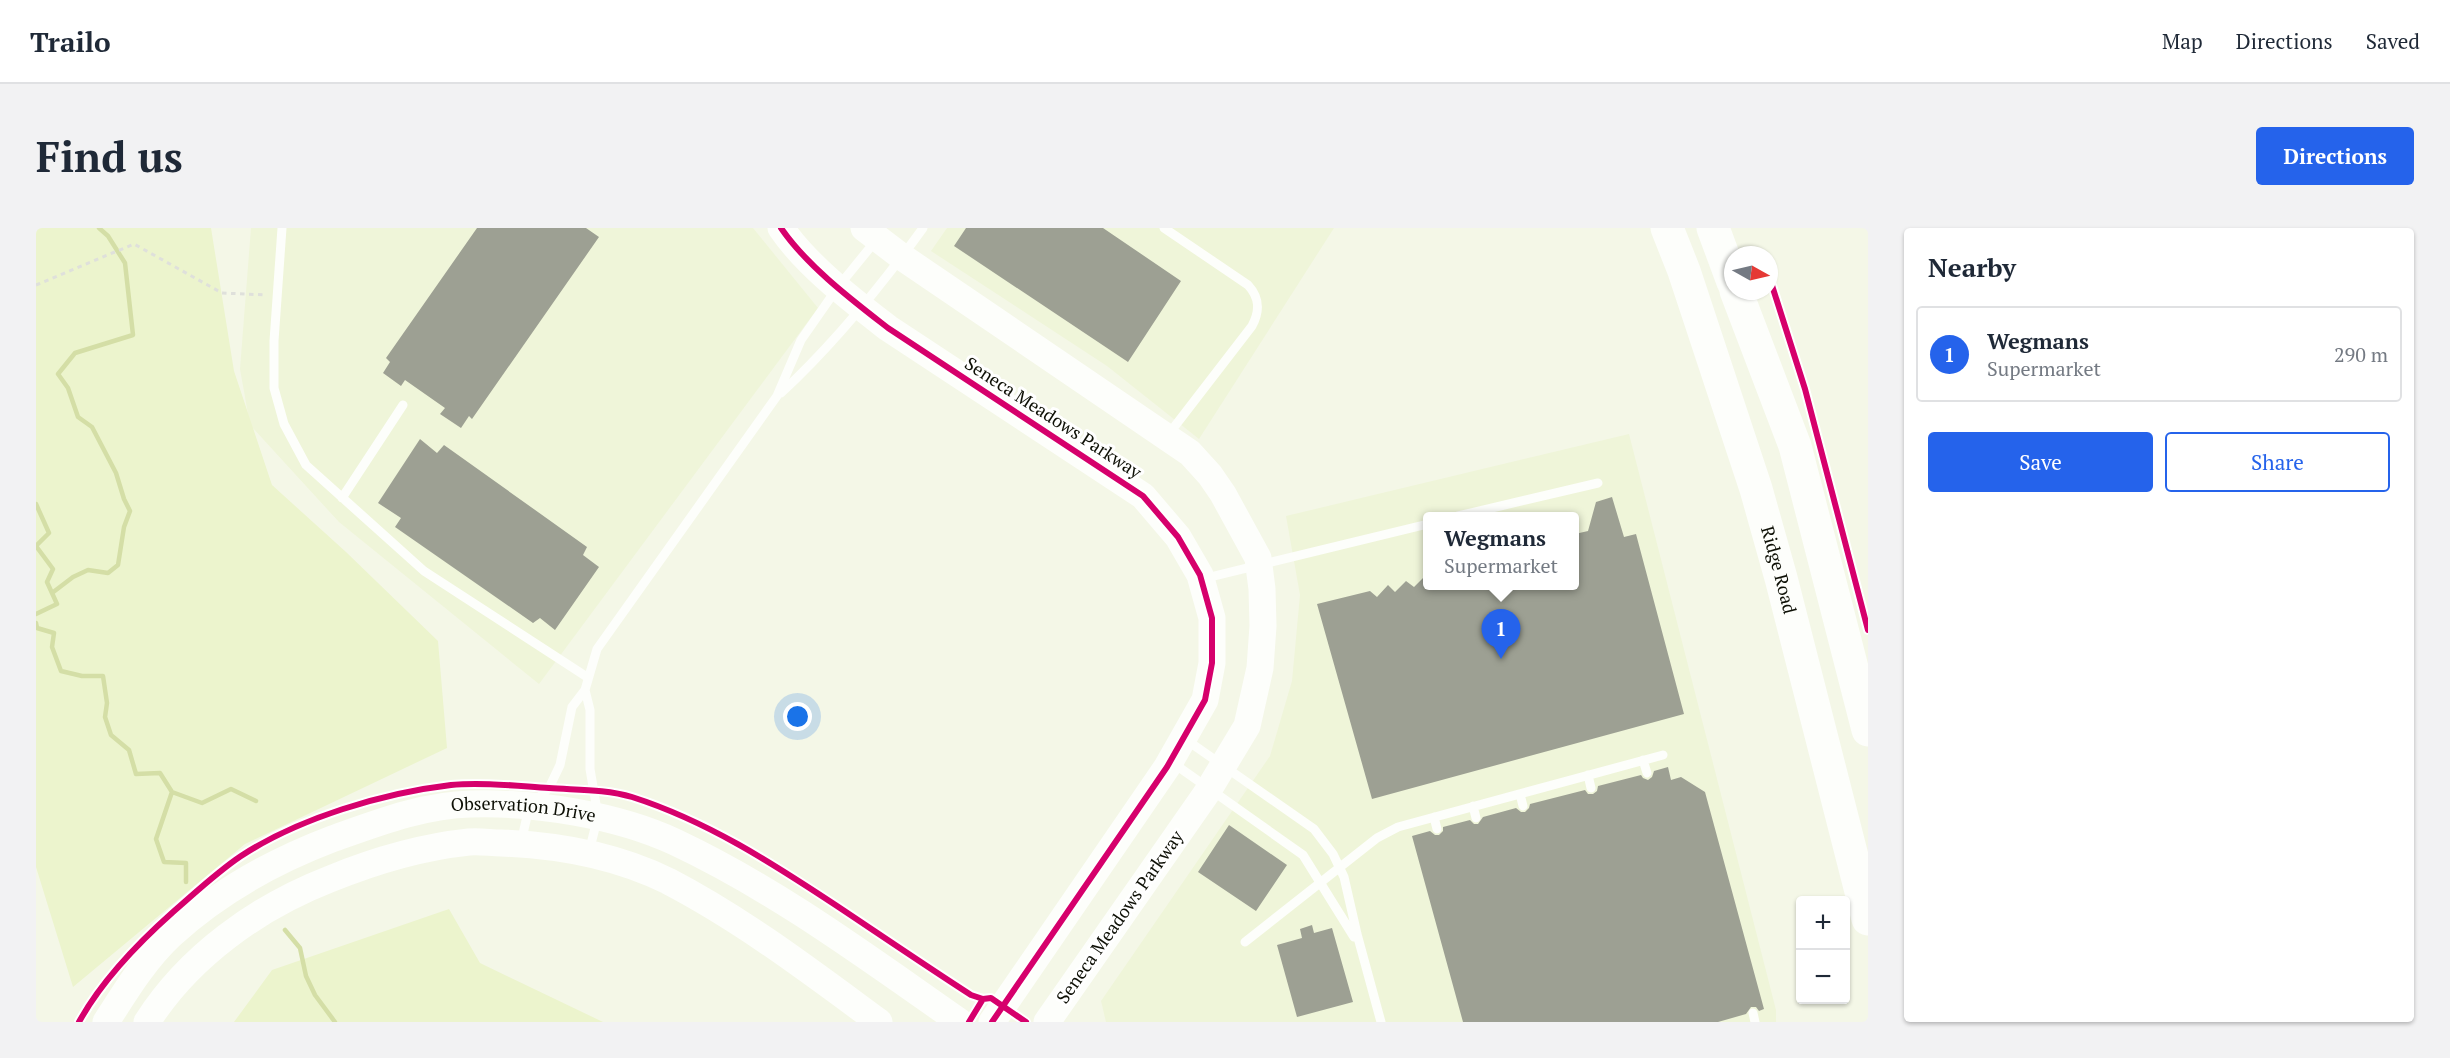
<!DOCTYPE html>
<html lang="en">
<head>
<meta charset="utf-8">
<style>
	:root { --surface:#fff; --page:#f2f2f3; --text:#1f2937; --muted:#747a83; --line:#e0e1e3; --accent:#2563eb }
	body { margin:0; font-family:"PT Serif",serif; background:var(--page); color:var(--text) }
	.controls { position:absolute; right:18px; bottom:18px; display:grid; overflow:hidden; border-radius:6px; box-shadow:0 2px 4px #0004 }
	.controls button { width:54px; height:54px; display:grid; place-items:center; padding:0; border:0; border-bottom:2px solid var(--line); background:var(--surface); color:var(--text); font:30px sans-serif }
	.compass { position:absolute; left:1688px; top:18px; width:54px; height:54px; border-radius:50%; background:var(--surface); box-shadow:0 2px 4px #0004; rotate:98deg }
	.you { position:absolute; left:762px; top:489px; width:21px; height:21px; margin:-15px; border:4px solid #fff; border-radius:50%; background:#1a73e8; box-shadow:0 0 0 9px #1a73e833 }
	.badge { display:grid; place-items:center; width:39px; height:39px; border-radius:50%; background:var(--accent); color:#fff; font-size:20px; font-weight:700 }
	.pin { position:absolute; translate:-50% -50px; filter:drop-shadow(0 2px 3px #0008) }
	.pin::after { content:''; position:absolute; top:32px; width:21px; height:18px; background:inherit; clip-path:polygon(0 0,100% 0,50% 100%) }
	.popup { position:absolute; left:1387px; top:284px; width:156px; height:78px; box-sizing:border-box; display:grid; place-content:center; border-radius:6px; background:var(--surface); filter:drop-shadow(0 2px 4px #0005); font-size:20px; white-space:nowrap; color:var(--muted) }
	.popup b { font-size:22px; color:var(--text) }
	.popup::after { content:''; position:absolute; left:50%; top:100%; margin-left:-12px; border:12px solid transparent; border-top-color:var(--surface) }
	.list { margin:0; padding:0; list-style:none }
	h2 { display:flex; justify-content:space-between; align-items:center; height:78px; margin:0; padding:0 24px; font-size:26px }
	h2 small { font-size:20px; font-weight:400; color:var(--muted) }
	.list li { display:grid; grid-template-columns:39px 1fr auto; gap:18px; align-items:center; box-sizing:border-box; height:96px; margin:0 12px 12px; padding:0 12px; border:2px solid var(--line); border-radius:6px }
	.list b { display:block; font-size:22px; white-space:nowrap }
	.list p { margin:0; font-size:20px; white-space:nowrap; color:var(--muted) }
	.list em { font-size:20px; font-style:normal; color:var(--muted) }
	.actions { display:flex; gap:12px; padding:18px 24px }
	.actions a { flex:1; padding:14px 0; border:2px solid var(--accent); border-radius:6px; text-align:center; font-size:21px; color:var(--accent) }
	.actions .main { background:var(--accent); color:#fff }
	.map { position:relative; flex:none; width:1832px; height:794px; overflow:hidden; border-radius:6px }
	header { display:flex; align-items:center; gap:36px; box-sizing:border-box; height:84px; padding:0 30px; background:var(--surface); border-bottom:2px solid var(--line) }
	header strong { font-size:28px }
	nav { display:flex; gap:33px; margin-inline-start:auto; font-size:21px }
	.intro { display:flex; align-items:center; justify-content:space-between; box-sizing:border-box; height:144px; padding:0 36px }
	h1 { margin:0; font-size:42px }
	.button { padding:15px 27px; border-radius:6px; background:var(--accent); color:#fff; font-size:21px; font-weight:700 }
	main { display:flex; gap:36px; padding:0 36px }
	aside { flex:1; background:var(--surface); border-radius:6px; box-shadow:0 2px 4px #0004 }
	.map>svg:first-child { display:block }
	.built { fill:#eff5d9; fill-rule:evenodd }
	.green { fill:#ecf4cd }
	.lines { fill:none; stroke-linecap:round; stroke-linejoin:round }
	.stream { stroke:#d4dea6; stroke-width:4.5 }
	.building { fill:#9da093 }
	.path { stroke:#dfe0db; stroke-width:3; stroke-dasharray:4.5 4.5; stroke-linecap:butt }
	.lane { stroke:#fdfefb; stroke-width:9 }
	.secondary { stroke:#fdfefb; stroke-width:27 }
	.highway { stroke:#fdfefb; stroke-width:33 }
	.cycleway-casing { stroke:#fff; stroke-width:10 }
	.cycleway { stroke:#d6006c; stroke-width:6 }
	.labels { text-anchor:middle; stroke-width:6; stroke-linejoin:round; paint-order:stroke }
	.street-label { font-size:18px; fill:#0e1006; stroke:#fff }
</style>
</head>
<body>
<header>
<strong>Trailo</strong>
<nav><a>Map</a><a>Directions</a><a>Saved</a></nav>
</header>
<div class="intro"><h1>Find us</h1><a class="button">Directions</a></div>
<main>
<div class="map">
<svg width="1832" height="794" viewBox="0 0 1832 794">
	<rect width="100%" height="100%" fill="#f4f7e7"/>
	<path class="built" d="M 215,0 L 717,0 L 782,80 L 503,456 L 303,294 L 214,197 L 204,141 Z
		M 911,0 L 1298,0 L 1163,211 L 1071,138 L 895,23 Z
		M 1593,206 L 1740,782 L 1740,794 L 1070,794 L 1065,773 L 1234,528 L 1256,453 L 1264,367 L 1250,288 ZM 1392,288 L 1538,288 L 1538,358 L 1392,358 Z"/>
	<path class="green" d="M 0,0 L 175,0 L 198,143 L 236,257 L 310,324 L 402,413 L 411,520 L 209,616 L 37,759 L 0,639 Z
		M 413,681 L 444,735 L 567,794 L 198,794 L 236,742 Z"/>
	<g class="lines">
		<path class="stream" d="M 0,276 L 13,305 L 0,318 L 17,341 L 11,354 L 21,376 L 0,386
			M 16,365 L 37,349 L 52,342 L 72,345 L 82,337 L 88,299 L 94,283 L 88,271 L 80,245 L 56,199 L 42,189 L 32,160 L 22,146 L 39,125 L 97,107 L 89,35 L 72,8 L 63,0
			M 0,395 L 1,400 L 18,405 L 16,419 L 25,443 L 46,448 L 67,448 L 71,475 L 69,489 L 75,507 L 93,522 L 100,546 L 124,545 L 136,564 L 166,575 L 195,561 L 220,573
			M 136,564 L 120,611 L 128,634 L 150,635 L 150,654
			M 249,702 L 264,720 L 270,748 L 279,767 L 299,794"/>
	</g>
	<path class="building" d="M 441,0 L 550,0 L 563,9 L 436,191 L 433,188 L 425,200 L 404,186 L 409,180 L 369,152 L 365,158 L 347,145 L 354,134 L 350,130 Z
		M 930,0 L 1067,0 L 1145,53 L 1092,134 L 918,18 Z
		M 384,211 L 401,225 L 408,217 L 551,319 L 547,327 L 563,339 L 519,402 L 504,390 L 497,395 L 359,299 L 365,290 L 342,275 Z
		M 1576,269 L 1588,309 L 1600,306 L 1648,486 L 1336,571 L 1281,376 L 1334,363 L 1341,369 L 1352,357 L 1359,364 L 1370,353 L 1378,359 L 1392,345 L 1392,357 L 1539,357 L 1539,306 L 1552,303 L 1560,274 Z
		M 1632,539 L 1635,552 L 1645,549 L 1669,564 L 1728,781 L 1723,783 L 1720,779 L 1715,779 L 1710,786 L 1682,794 L 1427,794 L 1376,608 L 1394,603 L 1399,607 L 1403,607 L 1407,603 L 1407,599 L 1434,592 L 1438,596 L 1442,596 L 1447,589 L 1480,580 L 1485,584 L 1489,584 L 1493,580 L 1494,576 L 1549,562 L 1552,566 L 1557,566 L 1561,563 L 1562,558 L 1605,547 L 1607,550 L 1612,552 L 1616,549 L 1618,543 Z
		M 1193,597 L 1251,637 L 1220,683 L 1162,644 Z
		M 1276,697 L 1278,705 L 1296,700 L 1317,774 L 1261,789 L 1241,717 L 1266,710 L 1264,701 Z"/>
	<g class="lines">
		<path class="path" d="M 0,57 L 98,16 L 186,65 L 231,67"/>
		<path class="lane" d="M 246,0 L 238,113 L 238,160 L 248,196 L 270,237 L 388,343 L 551,449
			M 1128,0 L 1212,57 C 1224,70 1224,83 1216,98 L 1132,207
			M 745,165 C 798,116 845,58 887,0
			M 306,270 L 367,177
			M 1422,288 L 1562,255
			M 1166,351 L 1392,296
			M 549,462 L 561,421 L 741,168 L 765,112 L 802,59 L 841,11
			M 1149,511 L 1278,601 L 1297,626 L 1308,649 L 1321,706 L 1345,794
			M 1607,532 L 1611,545
			M 1137,535 L 1267,627 L 1318,709
			M 1552,547 L 1555,560
			M 1484,566 L 1487,578
			M 1437,578 L 1440,590
			M 1398,589 L 1401,601
			M 485,615 L 493,579 L 513,560 L 524,537 L 536,479 L 549,462 L 554,482 L 554,541 L 562,588 L 553,624
			M 1209,714 L 1341,610 L 1362,599 L 1627,527
			M 1717,785 L 1719,794"/>
		<g class="secondary">
			<path d="M 745,0 C 771,38 816,72 852,100 L 1107,268 L 1142,309 L 1164,347 L 1176,390 L 1176,435 L 1169,472 L 1131,539 L 956,794"/>
			<path d="M 828,0 L 866,29 L 1154,225 L 1174,247 L 1187,266 L 1222,330 L 1226,361 L 1227,398 L 1224,440 L 1211,498 L 1170,566 L 1011,794"/>
			<path id="s1" d="M 70,794 C 89,764 109,731 135,707 C 182,664 238,633 296,611 C 341,595 387,577 435,576 C 499,574 581,587 639,614 C 741,662 832,730 924,794"/>
			<path d="M 111,794 C 153,728 222,679 294,651 C 338,633 385,619 433,614 C 444,613 455,615 465,615 C 521,617 581,628 632,653 C 707,692 775,744 843,794"/>
		</g>
		<g class="highway">
			<path id="s2" d="M 1631,0 L 1648,43 L 1720,261 L 1745,350 L 1832,691"/>
			<path d="M 1677,0 L 1697,54"/>
			<path d="M 1700,63 L 1759,218 L 1832,502"/>
		</g>
		<g class="cycleway-casing">
			<path id="cycleway" d="M 745,0 C 771,38 816,72 852,100 L 1107,268 L 1142,309 L 1164,347 L 1176,390 L 1176,435 L 1169,472 L 1131,539 L 956,794
				M 1733,48 L 1769,161 L 1832,402
				M 43,794 C 66,752 101,716 137,684 C 159,665 181,644 205,628 C 263,590 347,565 415,557 C 447,554 481,558 513,560 C 540,562 570,561 596,569 C 671,593 736,635 801,678 C 846,708 890,738 935,767 L 947,771
				M 933,794 L 947,771 L 955,770 L 990,794"/>
		</g>
		<use href="#cycleway" class="cycleway"/>
	</g>
	<g class="labels">
		<g class="street-label">
			<text transform="translate(1017 190) rotate(33)" y="6">Seneca Meadows Parkway</text>
			<text dy="6" stroke="none"><textPath href="#s2" startOffset="360">Ridge Road</textPath></text>
			<text dy="6" stroke="none"><textPath href="#s1" startOffset="494">Observation Drive</textPath></text>
			<text transform="translate(1084 689) rotate(-55)" y="6">Seneca Meadows Parkway</text>
		</g>
	</g>
</svg>
<div class="controls">
<button>+</button>
<button>−</button>
</div>
<svg class="compass" viewBox="-18 -18 36 36"><path d="M0-13l5 13h-10z" fill="#e53935"/><path d="M0 13l5-13h-10z" fill="#747a83"/></svg>
<div class="you"></div>
<div class="pin badge" style="left:1465px;top:431px">1</div>
<div class="popup"><b>Wegmans</b>Supermarket</div>
</div>
<aside>
<h2>Nearby<small></small></h2>
<ul class="list">
<li><span class="badge">1</span><div><b>Wegmans</b><p>Supermarket</p></div><em>290 m</em></li>
</ul>
<div class="actions"><a class="main">Save</a><a>Share</a></div>
</aside>
</main>
</body>
</html>
